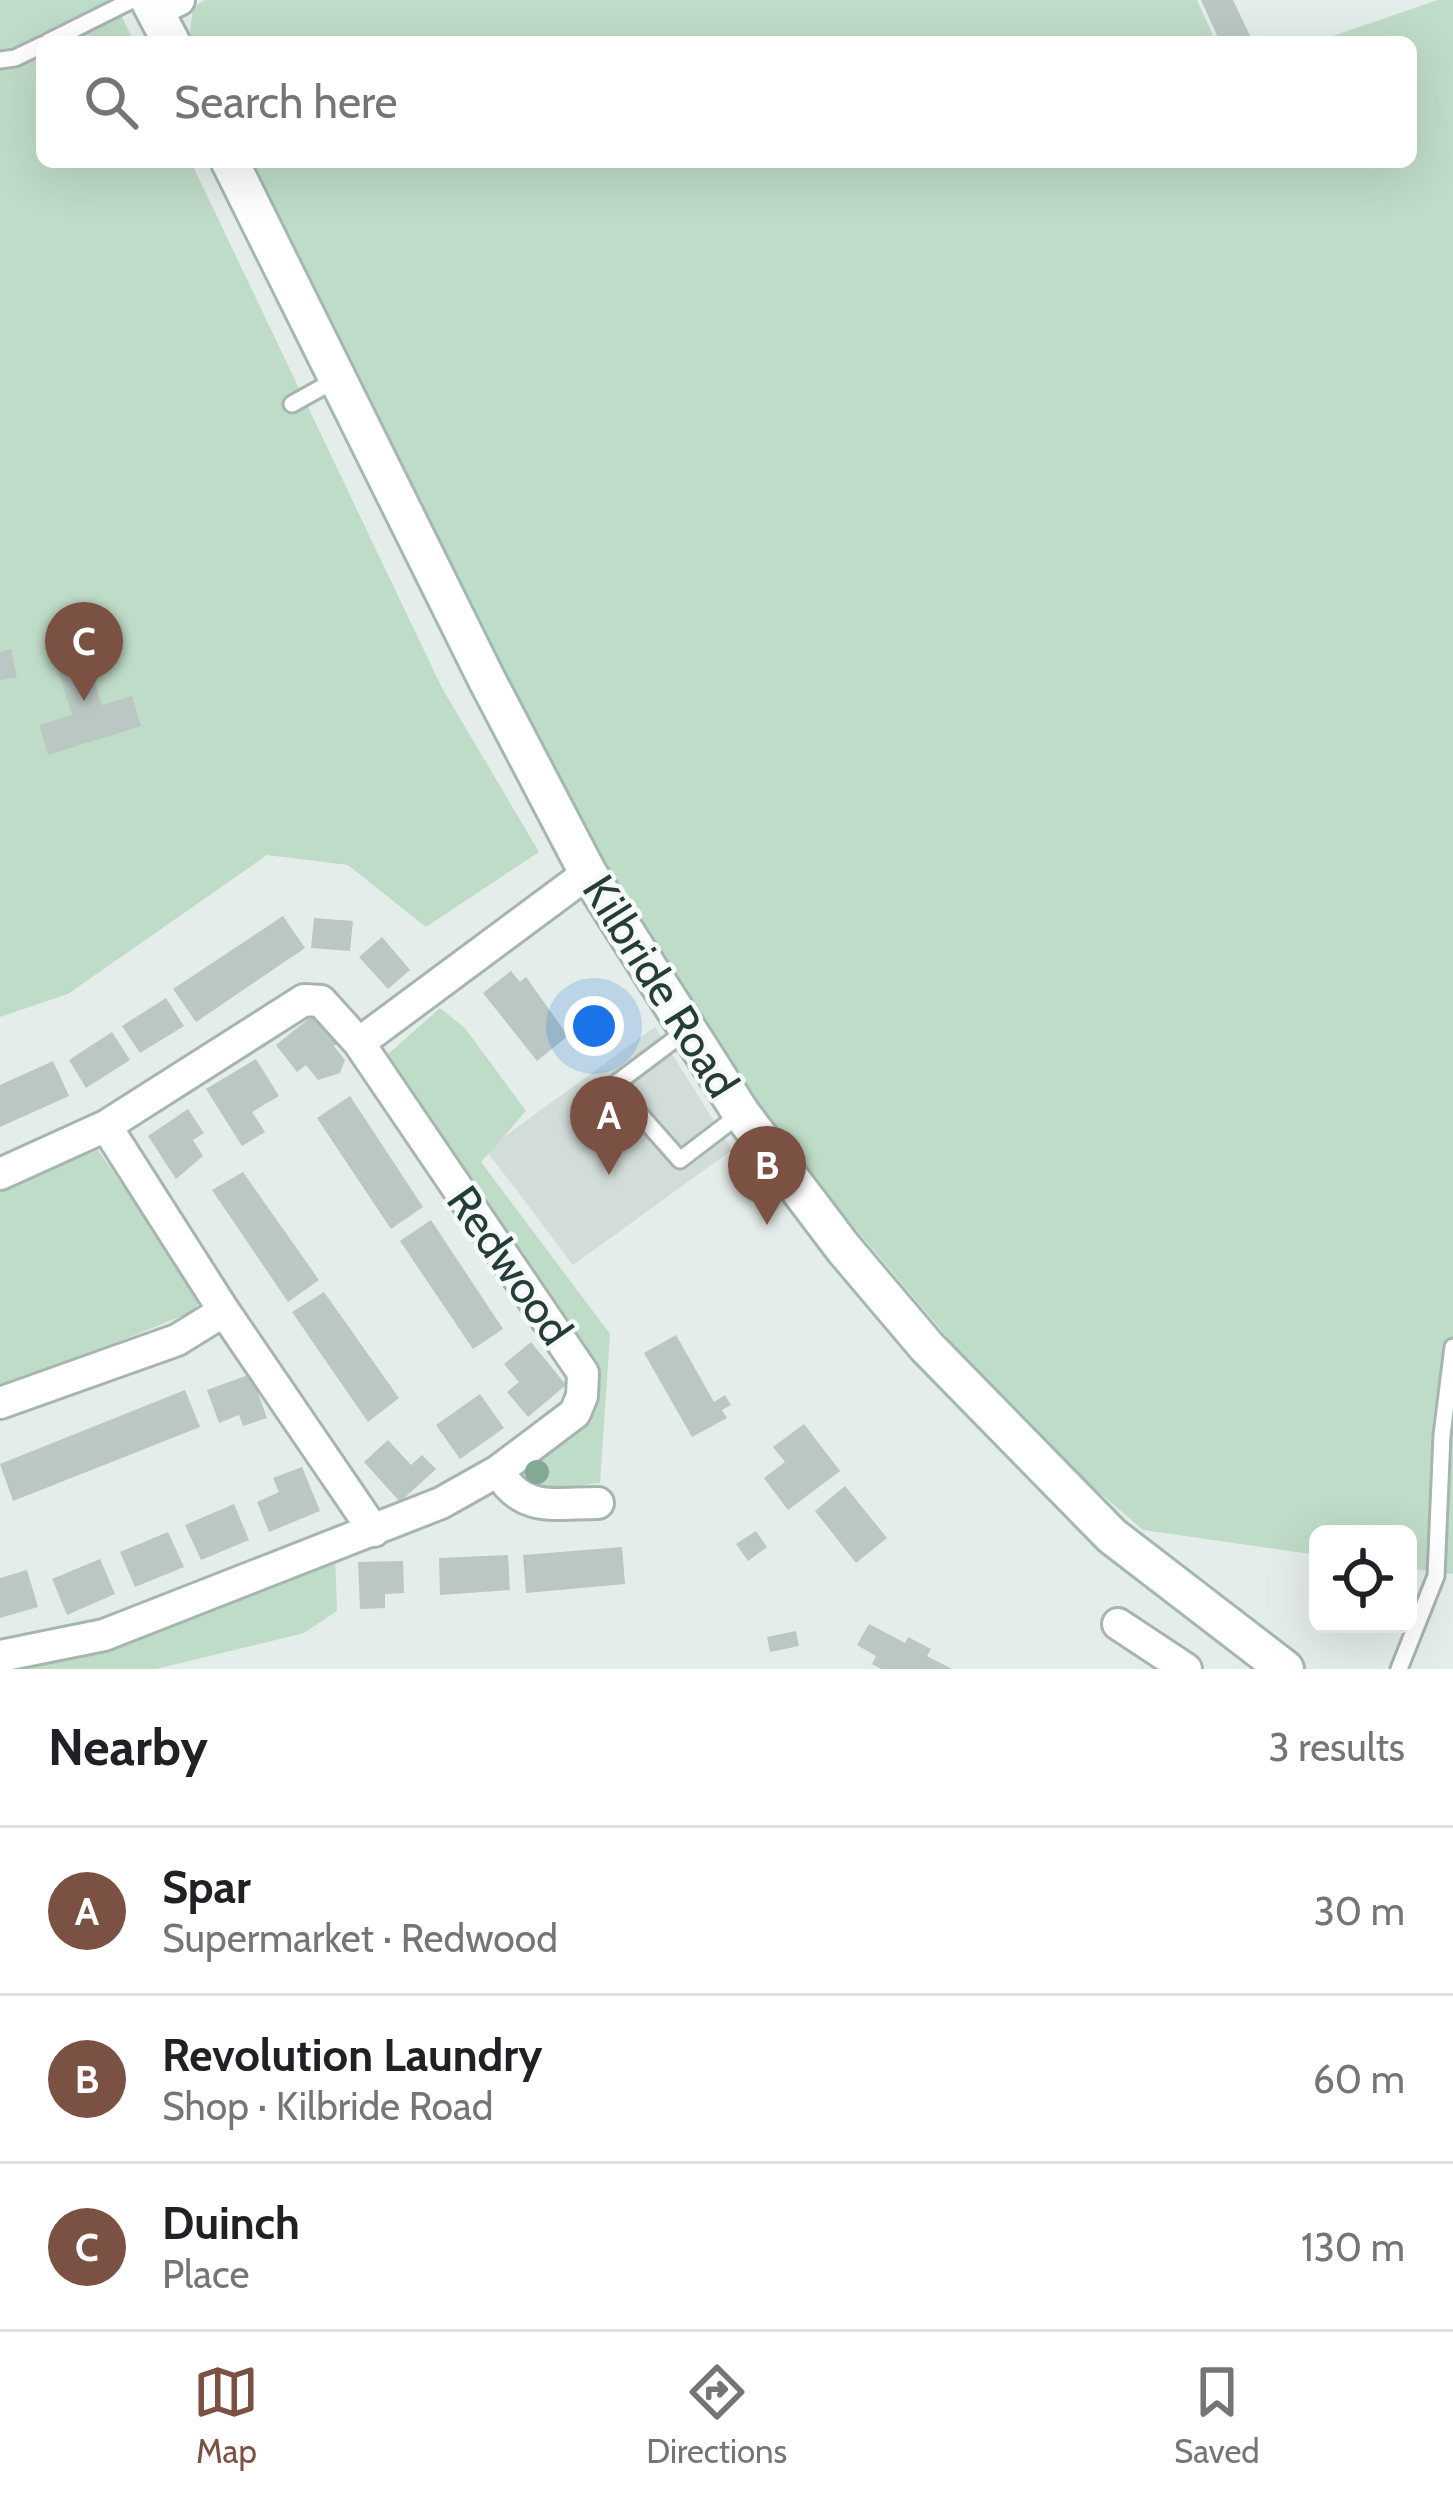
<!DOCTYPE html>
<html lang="en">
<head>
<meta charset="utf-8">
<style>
	:root { --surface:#fff; --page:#f6f6f6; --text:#202124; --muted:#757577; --line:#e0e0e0; --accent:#7a5142 }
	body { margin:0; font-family:Cabin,sans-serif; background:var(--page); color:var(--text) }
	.controls { position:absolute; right:36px; bottom:36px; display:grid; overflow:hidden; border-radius:18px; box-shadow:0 12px 48px #0002 }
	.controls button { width:108px; height:108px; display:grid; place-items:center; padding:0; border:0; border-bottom:3px solid var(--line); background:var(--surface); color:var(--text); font:60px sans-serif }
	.you { position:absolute; left:594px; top:1026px; width:42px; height:42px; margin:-30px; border:9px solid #fff; border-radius:50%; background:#1a73e8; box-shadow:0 0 0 18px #1a73e833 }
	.badge { display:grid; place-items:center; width:78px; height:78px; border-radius:50%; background:var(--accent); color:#fff; font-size:39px; font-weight:700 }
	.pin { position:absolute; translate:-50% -99px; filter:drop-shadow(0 3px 6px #0008) }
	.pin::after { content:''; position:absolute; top:63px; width:42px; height:36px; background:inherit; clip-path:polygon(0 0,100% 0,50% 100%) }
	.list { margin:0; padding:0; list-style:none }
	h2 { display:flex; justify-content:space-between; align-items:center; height:156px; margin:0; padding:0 48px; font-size:51px }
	h2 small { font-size:39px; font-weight:400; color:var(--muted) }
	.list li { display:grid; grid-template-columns:78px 1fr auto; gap:36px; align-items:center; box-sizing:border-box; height:168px; padding:0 48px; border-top:3px solid var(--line) }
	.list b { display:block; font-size:45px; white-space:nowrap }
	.list p { margin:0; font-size:39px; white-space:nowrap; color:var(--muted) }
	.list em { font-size:39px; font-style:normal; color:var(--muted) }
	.icon { flex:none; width:66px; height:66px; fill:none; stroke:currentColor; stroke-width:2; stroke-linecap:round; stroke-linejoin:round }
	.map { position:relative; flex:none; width:1453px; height:1669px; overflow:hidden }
	.search { position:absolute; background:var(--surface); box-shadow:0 12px 48px #0002; left:36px; right:36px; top:36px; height:132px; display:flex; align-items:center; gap:30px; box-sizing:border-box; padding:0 42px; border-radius:18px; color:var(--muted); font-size:45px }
	.sheet { height:660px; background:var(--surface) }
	nav { display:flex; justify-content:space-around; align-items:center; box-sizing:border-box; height:168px; border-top:3px solid var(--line); background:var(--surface); font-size:33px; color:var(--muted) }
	nav a { display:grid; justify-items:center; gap:6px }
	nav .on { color:var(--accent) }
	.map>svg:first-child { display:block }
	.built { fill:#d2dcd8 }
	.green { fill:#bfdcc8 }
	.building { fill:#bac7c2 }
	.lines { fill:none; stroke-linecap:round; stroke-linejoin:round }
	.lane-casing { stroke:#a7b5b0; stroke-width:21 }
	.street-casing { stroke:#a7b5b0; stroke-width:36 }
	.secondary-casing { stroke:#a3b8b1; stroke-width:42 }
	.lane { stroke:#fff; stroke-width:15 }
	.street { stroke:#fff; stroke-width:30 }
	.secondary { stroke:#fff; stroke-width:36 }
	.tree { fill:#82a993 }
	.labels { text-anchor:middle; stroke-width:9; stroke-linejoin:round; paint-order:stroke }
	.street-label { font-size:45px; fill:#253d38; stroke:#f5f9f7 }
</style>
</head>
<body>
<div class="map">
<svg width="1453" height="1669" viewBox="0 0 1453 1669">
	<rect width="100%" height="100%" fill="#e4ede9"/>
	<path class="built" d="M 655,1027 L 732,1150 L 573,1265 L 486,1150 Z"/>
	<path class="green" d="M 0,0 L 114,0 L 134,42 L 42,42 L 42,162 L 191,162 L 442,688 L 539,852 L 426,927 L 348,865 L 267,855 L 68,994 L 0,1017 Z
		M 205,0 L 1197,0 L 1216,42 L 189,42 L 193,7 Z
		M 1438,0 L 1453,0 L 1453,1574 L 1408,1568 L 1408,1534 L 1318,1534 L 1318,1555 L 1143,1530 L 1022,1426 L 832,1201 L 699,1022 L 603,863 L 494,663 L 248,162 L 1411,162 L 1411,42 L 1315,42 Z
		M 440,1008 L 465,1028 L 526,1111 L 481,1162 L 610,1334 L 600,1483 C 576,1485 525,1501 518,1469 L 589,1398 L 393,1074 L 386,1056 Z
		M 98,1150 L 201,1299 L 194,1311 L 0,1390 L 0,1189 Z
		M 335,1552 L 337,1611 L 304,1633 L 156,1669 L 0,1669 Z"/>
	<path class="building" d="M 1201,0 L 1233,0 L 1253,42 L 1220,42 Z
		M 81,637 L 102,705 L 132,696 L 141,726 L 48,755 L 39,725 L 72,715 L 51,647 Z
		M 11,649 L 17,677 L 0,680 L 0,652 Z
		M 283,916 L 305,948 L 196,1022 L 173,989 Z
		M 314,918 L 353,921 L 350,951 L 311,948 Z
		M 382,937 L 410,970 L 388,989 L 359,957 Z
		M 511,971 L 520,982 L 526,977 L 568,1036 L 537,1061 L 483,993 Z
		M 166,998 L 184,1026 L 140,1053 L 122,1026 Z
		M 317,1012 L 341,1041 L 334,1046 L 345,1060 L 340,1073 L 318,1080 L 306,1065 L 297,1072 L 276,1045 Z
		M 112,1032 L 130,1060 L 86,1088 L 69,1060 Z
		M 256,1059 L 279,1096 L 252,1112 L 265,1132 L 242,1146 L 206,1089 Z
		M 53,1061 L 69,1096 L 0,1127 L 0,1085 Z
		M 350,1096 L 423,1207 L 391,1229 L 317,1118 Z
		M 188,1109 L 204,1133 L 193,1140 L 203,1156 L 176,1179 L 148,1136 Z
		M 243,1172 L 319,1280 L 288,1302 L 212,1190 Z
		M 431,1220 L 503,1329 L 473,1349 L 400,1241 Z
		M 324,1292 L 399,1398 L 368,1422 L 292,1312 Z
		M 676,1335 L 714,1402 L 725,1395 L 731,1405 L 722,1410 L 727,1418 L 692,1437 L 644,1353 Z
		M 531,1342 L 566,1385 L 528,1417 L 507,1392 L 519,1382 L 504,1364 Z
		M 251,1374 L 267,1418 L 243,1426 L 239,1415 L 219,1423 L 207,1390 Z
		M 185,1390 L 200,1427 L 13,1501 L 0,1464 Z
		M 480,1394 L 504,1428 L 460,1459 L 436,1425 Z
		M 804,1424 L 840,1471 L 788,1510 L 764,1478 L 785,1462 L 773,1447 Z
		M 388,1440 L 411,1465 L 422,1455 L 436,1469 L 400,1502 L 364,1462 Z
		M 302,1467 L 320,1511 L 269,1532 L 257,1502 L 279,1492 L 273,1478 Z
		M 845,1486 L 887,1538 L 856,1563 L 815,1511 Z
		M 234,1504 L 249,1540 L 201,1560 L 185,1525 Z
		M 756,1531 L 767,1547 L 748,1561 L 736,1544 Z
		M 168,1532 L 184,1567 L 135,1587 L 120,1552 Z
		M 622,1547 L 625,1584 L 526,1593 L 523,1555 Z
		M 508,1555 L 510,1590 L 440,1595 L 439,1558 Z
		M 100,1559 L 115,1594 L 67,1615 L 52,1579 Z
		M 403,1561 L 404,1593 L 385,1594 L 385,1608 L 360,1609 L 358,1562 Z
		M 27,1570 L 38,1607 L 0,1618 L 0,1578 Z
		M 869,1624 L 905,1643 L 908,1637 L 931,1649 L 927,1656 L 952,1669 L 881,1669 L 872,1664 L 876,1656 L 857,1645 Z
		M 796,1631 L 799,1646 L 770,1652 L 767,1637 Z"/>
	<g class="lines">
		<g class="lane-casing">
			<path id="lane" d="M 48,42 L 132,0
				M 0,60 L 15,58 L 42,45
				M 292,404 L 337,379
				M 686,1031 L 614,1085 L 680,1160 L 739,1115
				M 1399,1669 L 1436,1576 L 1442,1435 L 1453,1347"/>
		</g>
		<g class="street-casing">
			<path id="street" d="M 156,11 L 179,0
				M 359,1043 L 588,873
				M 106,1126 L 224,1311 L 374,1531
				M 0,1174 L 106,1126 L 304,1000 L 321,1001 L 359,1043 L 583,1373 L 582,1396 L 575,1413 L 498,1471 L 441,1503 L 104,1635 L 0,1656
				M 0,1403 L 177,1340 L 224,1311
				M 498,1471 C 523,1513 553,1503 598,1503
				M 1118,1624 L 1186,1669"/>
		</g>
		<g class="secondary-casing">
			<path id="secondary" d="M 149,0 L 171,42
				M 230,162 L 487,680 L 588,873 L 741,1113 L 844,1249 L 927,1347 L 1112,1536 L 1285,1669"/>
		</g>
		<use href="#lane" class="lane"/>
		<use href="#street" class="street"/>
		<use href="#secondary" class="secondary"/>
	</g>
	<circle class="tree" cx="537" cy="1472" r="12"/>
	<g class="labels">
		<g class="street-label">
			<text transform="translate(661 986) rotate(58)" y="16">Kilbride Road</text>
			<text transform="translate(510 1265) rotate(55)" y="16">Redwood</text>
		</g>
	</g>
</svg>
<div class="controls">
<button><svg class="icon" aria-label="locate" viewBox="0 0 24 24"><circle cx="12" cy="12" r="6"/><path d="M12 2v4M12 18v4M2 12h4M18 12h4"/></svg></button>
</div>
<div class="you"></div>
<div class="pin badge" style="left:609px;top:1175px">A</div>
<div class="pin badge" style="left:767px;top:1225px">B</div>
<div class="pin badge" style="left:84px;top:701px">C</div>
<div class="search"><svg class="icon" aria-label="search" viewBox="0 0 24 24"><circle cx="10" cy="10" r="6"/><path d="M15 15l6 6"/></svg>Search here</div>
</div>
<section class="sheet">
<h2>Nearby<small>3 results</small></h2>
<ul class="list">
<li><span class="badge">A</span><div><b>Spar</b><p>Supermarket · Redwood</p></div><em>30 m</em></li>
<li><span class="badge">B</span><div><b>Revolution Laundry</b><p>Shop · Kilbride Road</p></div><em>60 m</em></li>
<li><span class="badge">C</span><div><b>Duinch</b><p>Place</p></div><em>130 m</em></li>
</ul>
</section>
<nav>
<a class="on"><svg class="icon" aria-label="map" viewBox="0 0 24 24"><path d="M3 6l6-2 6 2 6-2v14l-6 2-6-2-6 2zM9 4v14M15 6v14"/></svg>Map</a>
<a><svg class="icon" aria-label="directions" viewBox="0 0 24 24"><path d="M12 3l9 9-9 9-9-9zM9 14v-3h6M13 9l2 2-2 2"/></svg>Directions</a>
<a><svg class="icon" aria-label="saved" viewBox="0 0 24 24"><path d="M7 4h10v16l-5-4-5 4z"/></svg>Saved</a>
</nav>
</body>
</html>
